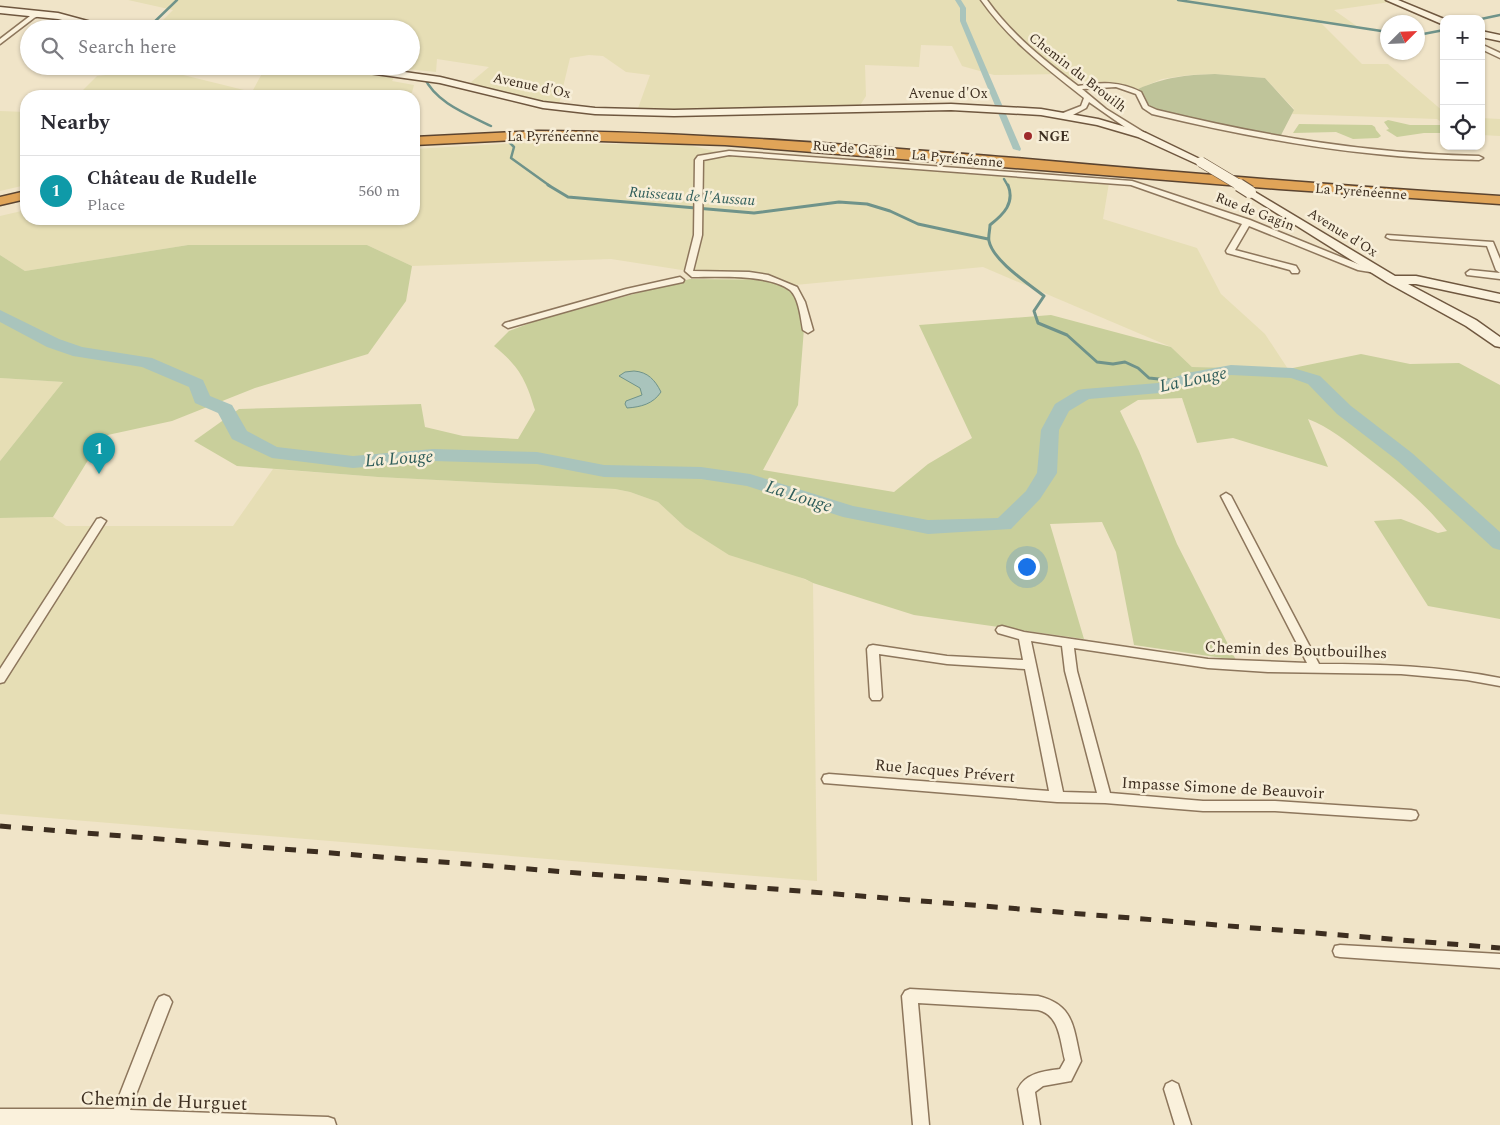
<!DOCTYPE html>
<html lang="en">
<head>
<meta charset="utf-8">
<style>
	:root { --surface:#fff; --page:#f7f7f7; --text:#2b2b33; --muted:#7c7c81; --line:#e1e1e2; --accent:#db2777 }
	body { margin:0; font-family:Spectral,serif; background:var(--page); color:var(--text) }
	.controls { position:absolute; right:15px; top:15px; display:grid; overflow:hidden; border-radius:10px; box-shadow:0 1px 4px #0004 }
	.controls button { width:45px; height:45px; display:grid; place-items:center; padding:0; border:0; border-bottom:1px solid var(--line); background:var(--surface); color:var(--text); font:25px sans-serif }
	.compass { position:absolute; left:1380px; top:15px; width:45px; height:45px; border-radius:50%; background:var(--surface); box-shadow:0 1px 4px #0004; rotate:66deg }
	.you { position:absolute; left:1026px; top:566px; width:18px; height:18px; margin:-12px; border:4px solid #fff; border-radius:50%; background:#1a73e8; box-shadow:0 0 0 8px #1a73e833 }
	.badge { display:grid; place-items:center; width:32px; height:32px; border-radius:50%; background:var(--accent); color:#fff; font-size:16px; font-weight:700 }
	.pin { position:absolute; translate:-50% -41px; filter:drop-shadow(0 1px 2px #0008) }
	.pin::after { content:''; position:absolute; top:26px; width:18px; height:15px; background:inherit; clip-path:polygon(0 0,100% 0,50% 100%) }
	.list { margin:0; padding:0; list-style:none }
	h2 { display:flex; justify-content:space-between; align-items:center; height:65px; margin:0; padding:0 20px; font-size:21px }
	h2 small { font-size:16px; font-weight:400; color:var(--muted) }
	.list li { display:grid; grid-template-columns:32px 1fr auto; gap:15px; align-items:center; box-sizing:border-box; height:70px; padding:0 20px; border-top:1px solid var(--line) }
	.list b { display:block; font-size:19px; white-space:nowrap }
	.list p { margin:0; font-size:16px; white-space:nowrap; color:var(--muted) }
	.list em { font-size:16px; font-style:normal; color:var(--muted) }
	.icon { flex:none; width:28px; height:28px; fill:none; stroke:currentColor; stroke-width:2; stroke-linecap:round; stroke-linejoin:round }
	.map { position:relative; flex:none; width:1500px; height:1125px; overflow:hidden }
	.search { position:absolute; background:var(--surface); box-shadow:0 1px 4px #0004; left:20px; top:20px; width:400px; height:55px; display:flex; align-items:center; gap:12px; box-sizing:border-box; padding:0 18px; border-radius:28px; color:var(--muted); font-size:19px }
	.panel { position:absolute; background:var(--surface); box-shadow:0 1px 4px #0004; left:20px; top:90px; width:400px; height:135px; border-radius:20px }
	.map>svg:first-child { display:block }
	.farmland { fill:#e6deb5 }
	.green { fill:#c9cf9b }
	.cemetery { fill:#bfc49a }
	.water { fill:#a9c4bc; stroke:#6f938a }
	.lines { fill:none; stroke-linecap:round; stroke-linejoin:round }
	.stream-far1 { stroke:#6f938a; stroke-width:2.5 }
	.stream { stroke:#6f938a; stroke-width:3 }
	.canal { fill:#a9c4bc; fill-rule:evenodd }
	.river { fill:#a9c4bc; fill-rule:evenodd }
	.street-casing { stroke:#8d765c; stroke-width:3 }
	.secondary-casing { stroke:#6f573f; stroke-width:3 }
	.highway-casing { stroke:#5b4430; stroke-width:3 }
	.street { fill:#faf1dc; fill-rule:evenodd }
	.secondary { fill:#faf1dc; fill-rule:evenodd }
	.highway { fill:#e0a458; fill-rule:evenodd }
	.rail { stroke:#3d2e20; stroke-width:5; stroke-dasharray:11 11; stroke-linecap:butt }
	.secondary-bridge-far1-casing { stroke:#6f573f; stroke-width:11; stroke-linecap:butt }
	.secondary-bridge-casing { stroke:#6f573f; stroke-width:14; stroke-linecap:butt }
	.secondary-bridge-far1 { stroke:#faf1dc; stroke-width:10 }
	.secondary-bridge { stroke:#faf1dc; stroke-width:12 }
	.poi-dot { fill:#9e2a2b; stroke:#f7eed8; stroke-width:2 }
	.labels { text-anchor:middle; stroke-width:5; stroke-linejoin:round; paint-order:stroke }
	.far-street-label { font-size:14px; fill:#3d2e20; stroke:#f7eed8 }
	.far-poi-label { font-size:14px; font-weight:bold; fill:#3d2e20; stroke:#f7eed8; text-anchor:start }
	.far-water-label { font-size:15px; font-style:italic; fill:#2f5d5a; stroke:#f7eed8 }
	.street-label { font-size:16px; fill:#3d2e20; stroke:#f7eed8 }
	.water-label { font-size:18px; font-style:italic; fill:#2f5d5a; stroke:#f7eed8 }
	.near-street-label { font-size:19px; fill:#3d2e20; stroke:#f7eed8 }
</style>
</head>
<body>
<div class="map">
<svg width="1500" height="1125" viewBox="0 0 1500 1125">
	<rect width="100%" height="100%" fill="#f0e4c8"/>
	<path class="farmland" d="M 128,0 L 1386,0 L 1390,2 L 1334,10 L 1358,27 L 1319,21 L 1362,64 L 1388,64 L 1444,112 L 1444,124 L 1437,119 L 1292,114 L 1294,109 L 1265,78 L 1215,74 L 1189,75 L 1162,79 L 1138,89 L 1110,83 L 1079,82 L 1061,74 L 994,75 L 962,66 L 952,46 L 921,45 L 919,67 L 865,65 L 866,96 L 859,107 L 637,111 L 650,75 L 626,72 L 603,56 L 589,55 L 570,58 L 559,104 L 519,97 L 470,83 L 489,67 L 437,59 L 436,72 L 378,66 L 411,66 L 411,29 L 154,29 L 173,10 Z
		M 266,66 L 319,66 L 394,78 L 392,81 L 414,85 L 411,96 L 77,96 L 97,76 L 159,69 L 252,92 Z
		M 0,111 L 26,112 L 26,185 L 0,191 Z
		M 1481,118 L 1500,119 L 1500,136 L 1481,135 Z
		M 517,143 L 688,145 L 732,155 L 1109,183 L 1103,219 L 1197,248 L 1221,294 L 1265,334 L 1288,369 L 1192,367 L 1171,347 L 983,267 L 785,286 L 611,259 L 412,266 L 367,245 L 188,245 L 25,271 L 0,255 L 0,216 L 26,210 L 26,219 L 414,219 L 414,149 Z
		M 0,378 L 63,382 L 0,461 Z
		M 273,469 L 378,477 L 615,489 L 630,492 L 658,502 L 685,527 L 813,583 L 817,881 L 0,814 L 0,518 L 53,517 L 66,526 L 233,526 Z"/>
	<path class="green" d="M 1388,120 L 1410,125 L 1441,125 L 1444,128 L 1444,133 L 1424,133 L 1397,137 L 1386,130 L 1389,129 L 1384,122 Z
		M 1299,124 L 1372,125 L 1375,127 L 1376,130 L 1381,136 L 1378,138 L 1353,139 L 1336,132 L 1293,133 Z
		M 188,245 L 367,245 L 412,266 L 406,301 L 368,354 L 255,388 L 172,421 L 103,436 L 53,517 L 0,518 L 0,461 L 63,382 L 0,378 L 0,255 L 25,271 Z
		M 690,279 L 780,280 L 806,303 L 798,405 L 763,470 L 894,492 L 928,464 L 972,438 L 919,325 L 1051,315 L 1171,347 L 1192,367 L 1288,369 L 1361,354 L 1410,364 L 1459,363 L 1500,385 L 1500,619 L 1428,606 L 1374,521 L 1401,519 L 1438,533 L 1447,531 C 1421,499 1396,480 1364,455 C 1346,441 1329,427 1308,419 L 1328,467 L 1233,438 L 1197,443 L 1182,398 L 1138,400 L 1120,411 L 1139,451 L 1177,544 L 1236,660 L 1134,645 L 1116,552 L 1102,522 L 1050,524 L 1084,639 L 914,615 L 813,583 L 805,579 L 729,555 L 685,527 L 658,502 L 630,492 L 615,489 L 378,477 L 237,466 L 194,441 L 239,409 L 421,404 L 425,427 L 463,436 L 518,439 L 535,410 C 526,380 519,366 494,346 L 509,331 L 541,319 Z"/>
	<path class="cemetery" d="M 1215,74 L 1265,78 L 1294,110 L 1279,139 L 1153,109 C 1145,103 1147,94 1138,89 C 1166,77 1184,75 1215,74 Z"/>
	<path class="water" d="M 634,371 C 648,372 655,380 661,392 C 653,404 641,407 627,408 L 625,404 L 626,401 L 642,395 L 640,388 L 619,376 L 625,372 Z"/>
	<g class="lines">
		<path class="stream-far1" d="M 1178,0 L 1388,32
			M 1481,19 L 1500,15
			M 147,29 L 177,0
			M 1418,35 L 1444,30
			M 424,77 C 436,103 467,114 491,126
			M 507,140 L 514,147 L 511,158 L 550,186
			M 1004,179 L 1008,186"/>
		<path class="stream" d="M 548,185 L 568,197 L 754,213 L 839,202 L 867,204 L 890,211 L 918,224 L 988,239
			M 1008,185 C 1015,203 1004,214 990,225 C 990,230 988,236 989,241 C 993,261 1029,284 1044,296 L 1034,311 L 1038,323 L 1067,335 L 1097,362 L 1113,364 L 1125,362 L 1138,368 L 1149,378 L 1178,381"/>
		<path class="canal" d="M 955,0 L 961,0 L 966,8 L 966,21 L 1021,149 L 1020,151 L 1013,149 L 960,21 L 960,8 Z"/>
		<path class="river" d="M 0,310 L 59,339 L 82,347 L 152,358 L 203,380 L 210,396 L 232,405 L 247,431 L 277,447 L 353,456 L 433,449 L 537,452 L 604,465 L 701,467 L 750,474 L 853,506 L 928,520 L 998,518 L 1026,491 L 1037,473 L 1041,430 L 1055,404 L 1078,390 L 1084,389 L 1158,383 L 1187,373 L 1231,365 L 1293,368 L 1320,376 L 1351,406 L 1412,453 L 1500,532 L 1500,550 L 1493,548 L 1398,461 L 1337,414 L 1308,384 L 1291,378 L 1231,375 L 1191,383 L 1160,393 L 1089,399 L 1069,411 L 1059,430 L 1057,473 L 1040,499 L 1011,529 L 928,534 L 843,517 L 747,486 L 701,479 L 604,477 L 537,464 L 433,461 L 353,468 L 272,458 L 232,439 L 218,413 L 195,403 L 189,387 L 142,367 L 73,356 L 47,347 L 0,322 Z"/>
		<g class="street-casing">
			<path id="street" d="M 981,0 L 987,0 C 1012,35 1044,60 1078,86 C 1100,82 1120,81 1141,92 L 1148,106 L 1157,110 C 1264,136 1369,154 1479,156 L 1483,158 L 1479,160 C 1368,159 1260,140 1152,114 L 1143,108 L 1136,94 L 1116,87 L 1082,89 L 1106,109 L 1145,133 L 1145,137 L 1139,137 L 1089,102 L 1086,108 L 1069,117 L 1063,117 L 1063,113 L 1081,106 L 1084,98 C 1045,67 1010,41 981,0 Z
				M 40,12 L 43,14 L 34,18 L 0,44 L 0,39 L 30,16 Z
				M 1481,44 L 1500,53 L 1500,58 L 1481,49 Z
				M 729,151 L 1132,181 L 1250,220 L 1363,266 L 1376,267 L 1380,270 L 1376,273 L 1358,270 L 1249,226 L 1235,250 L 1296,266 L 1299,271 L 1298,273 L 1292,273 L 1290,270 L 1227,253 L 1226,251 L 1242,224 L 1131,185 L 729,155 L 703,160 L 702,235 L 693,271 L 749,272 L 768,275 L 797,287 L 805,302 L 813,330 L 808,333 L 803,330 C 801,319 799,298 790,290 C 769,274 718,277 692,277 L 685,271 L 694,235 L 695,160 L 698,156 Z
				M 1387,235 L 1493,242 L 1500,259 L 1500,273 L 1496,270 L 1487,246 L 1390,239 L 1386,237 Z
				M 1470,270 L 1500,273 L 1500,279 L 1467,275 L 1466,273 Z
				M 680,277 L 684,280 L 683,282 L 631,293 L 508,328 L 503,325 L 505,323 L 626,289 Z
				M 1226,493 L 1231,496 L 1319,664 C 1380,664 1440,666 1500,678 L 1500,686 L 1467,680 L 1401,674 L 1268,672 L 1208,668 L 1074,648 L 1077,671 L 1110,793 L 1203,801 L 1275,801 L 1411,810 L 1416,811 L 1418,815 L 1416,819 L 1411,820 L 1275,811 L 1203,811 L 1105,803 L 1057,802 L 824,783 L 822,779 L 824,775 L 829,774 L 1049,791 L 1025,669 L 947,664 L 879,654 L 882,697 L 880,700 L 872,700 L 870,697 L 867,649 L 869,646 L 873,645 L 947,656 L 1023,660 L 1019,639 L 998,633 L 996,630 L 998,627 L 1002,626 L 1024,632 L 1208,659 L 1307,663 L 1221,496 ZM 1031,641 L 1062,646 L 1065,671 L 1097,793 L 1063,792 Z
				M 101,518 L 106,521 L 4,682 L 0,683 L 0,669 L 97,519 Z
				M 1340,945 L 1500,954 L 1500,968 L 1340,957 L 1335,956 L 1333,951 L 1335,946 Z
				M 910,989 L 1038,996 C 1075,1005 1073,1028 1081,1061 L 1071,1081 L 1043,1086 L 1035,1092 L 1040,1125 L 1024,1125 L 1018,1089 C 1025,1073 1045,1071 1060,1069 L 1065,1060 C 1060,1041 1060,1015 1038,1010 L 918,1003 L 929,1125 L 913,1125 L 902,996 L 905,991 Z
				M 164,995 L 169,997 L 172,1002 L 130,1110 L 328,1117 L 334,1119 L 336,1125 L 0,1125 L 0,1109 L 114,1109 L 156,1002 L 159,997 Z
				M 1172,1081 L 1178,1084 L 1191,1125 L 1175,1125 L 1164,1089 L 1166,1084 Z"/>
		</g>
		<g class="secondary-casing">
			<path id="secondary" d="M 1386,0 L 1398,0 L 1444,19 L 1444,25 Z
				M 0,7 L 58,13 L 117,29 L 100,29 L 58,19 L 0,13 Z
				M 1481,31 L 1500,35 L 1500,41 L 1481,37 Z
				M 335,66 L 362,66 L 440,77 L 543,102 L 595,108 L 674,110 L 951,104 L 1041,109 L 1098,119 L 1146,133 L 1206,162 L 1205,164 L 1197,164 L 1138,137 L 1097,125 L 1041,115 L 951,110 L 674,116 L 595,114 L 543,108 L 440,83 L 340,69 Z
				M 1250,189 L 1395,276 L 1416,276 L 1500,294 L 1500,302 L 1416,284 L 1408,284 L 1476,320 L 1500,337 L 1500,347 L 1495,346 L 1466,326 L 1388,283 L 1246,194 L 1244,192 Z"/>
		</g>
		<g class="highway-casing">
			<path id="highway" d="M 538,131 C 702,132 864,146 1027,159 C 1184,173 1342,186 1500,196 L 1500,204 L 1279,189 L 725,145 L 538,139 L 414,145 L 414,137 Z
				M 26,191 L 26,199 L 0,205 L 0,197 Z"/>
		</g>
		<use href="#street" class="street"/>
		<use href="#secondary" class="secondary"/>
		<use href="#highway" class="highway"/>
		<path class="rail" d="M 0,826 L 1500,948"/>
		<g class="secondary-bridge-far1-casing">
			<path id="secondary-bridge-far1" d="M 1201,162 L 1241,186"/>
		</g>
		<g class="secondary-bridge-casing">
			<path id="secondary-bridge" d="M 1239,185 L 1250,192"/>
		</g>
		<use href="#secondary-bridge-far1" class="secondary-bridge-far1"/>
		<use href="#secondary-bridge" class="secondary-bridge"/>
	</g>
	<circle class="poi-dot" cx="1028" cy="136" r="5"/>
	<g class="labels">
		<g class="far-street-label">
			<text transform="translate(1078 72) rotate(38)" y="5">Chemin du Brouilh</text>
			<text transform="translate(532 85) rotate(12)" y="5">Avenue d'Ox</text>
			<text x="948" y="98">Avenue d'Ox</text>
			<text x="553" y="141">La Pyrénéenne</text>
			<text transform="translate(854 148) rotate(4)" y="5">Rue de Gagin</text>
			<text transform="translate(957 158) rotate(5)" y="5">La Pyrénéenne</text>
			<text transform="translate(1361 191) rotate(4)" y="5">La Pyrénéenne</text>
			<text transform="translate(1255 211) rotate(21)" y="5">Rue de Gagin</text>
			<text transform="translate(1343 232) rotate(32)" y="5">Avenue d'Ox</text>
		</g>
		<g class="far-poi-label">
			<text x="1038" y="141">NGE</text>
		</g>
		<g class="far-water-label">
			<text transform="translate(692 196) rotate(4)" y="5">Ruisseau de l'Aussau</text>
		</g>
		<g class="street-label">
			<text transform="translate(1296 649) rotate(2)" y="6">Chemin des Boutbouilhes</text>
			<text transform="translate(945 770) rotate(5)" y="6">Rue Jacques Prévert</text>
			<text transform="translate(1223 787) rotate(3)" y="6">Impasse Simone de Beauvoir</text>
		</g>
		<g class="water-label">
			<text transform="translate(1193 379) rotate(-12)" y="6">La Louge</text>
			<text transform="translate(399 458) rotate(-4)" y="6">La Louge</text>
			<text transform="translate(799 496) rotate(18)" y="6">La Louge</text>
		</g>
		<g class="near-street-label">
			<text transform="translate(164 1100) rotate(2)" y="7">Chemin de Hurguet</text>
		</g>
	</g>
</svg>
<div class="controls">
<button>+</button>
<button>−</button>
<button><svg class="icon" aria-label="locate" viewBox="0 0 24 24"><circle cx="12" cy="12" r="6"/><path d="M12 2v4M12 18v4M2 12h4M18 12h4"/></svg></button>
</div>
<svg class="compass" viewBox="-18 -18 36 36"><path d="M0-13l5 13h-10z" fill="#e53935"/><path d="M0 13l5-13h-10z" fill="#7c7c81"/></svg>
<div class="you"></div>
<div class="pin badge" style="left:99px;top:474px;background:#0f9aa8">1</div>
<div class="search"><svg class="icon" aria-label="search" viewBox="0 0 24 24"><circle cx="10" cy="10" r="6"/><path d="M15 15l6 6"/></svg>Search here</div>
<section class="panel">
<h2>Nearby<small></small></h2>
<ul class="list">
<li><span class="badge" style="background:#0f9aa8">1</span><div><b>Château de Rudelle</b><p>Place</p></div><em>560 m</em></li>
</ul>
</section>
</div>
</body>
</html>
